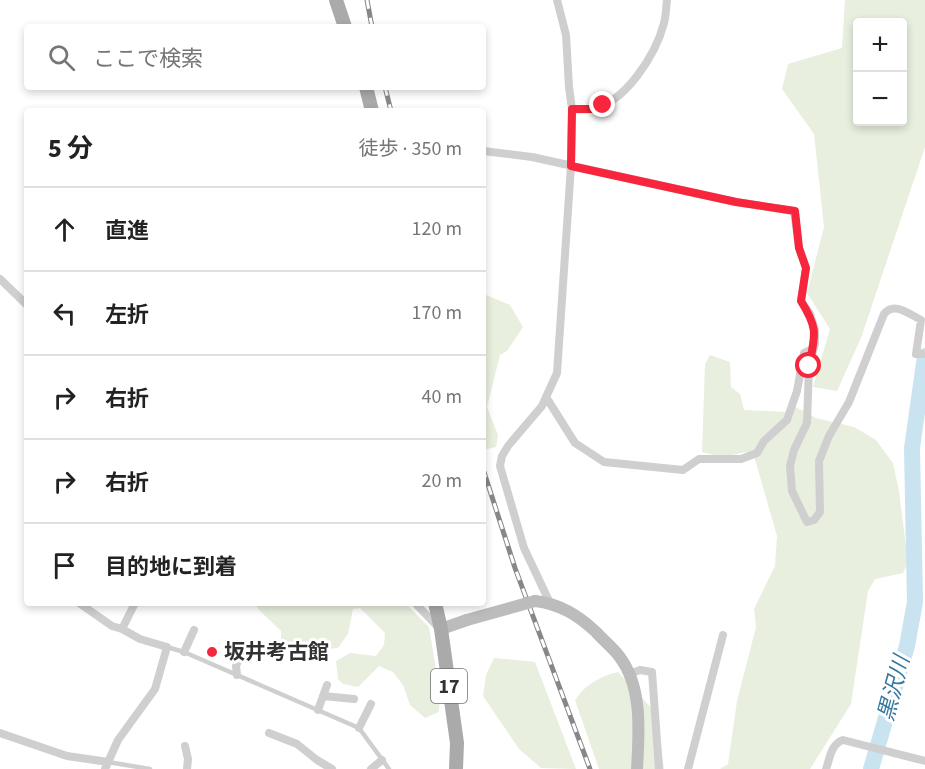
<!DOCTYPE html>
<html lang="ja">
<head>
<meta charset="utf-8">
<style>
	:root { --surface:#fff; --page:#f2f2f2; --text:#222; --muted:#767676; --line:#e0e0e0 }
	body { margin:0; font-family:"Source Sans 3","Noto Sans JP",sans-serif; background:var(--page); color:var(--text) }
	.controls { position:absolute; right:18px; top:18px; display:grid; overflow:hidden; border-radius:6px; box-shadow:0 3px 9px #0003 }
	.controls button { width:54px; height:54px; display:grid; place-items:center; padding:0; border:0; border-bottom:2px solid var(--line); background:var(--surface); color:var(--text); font:30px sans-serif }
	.stop { position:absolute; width:18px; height:18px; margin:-14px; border:4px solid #f7263c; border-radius:50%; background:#fff }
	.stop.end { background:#f7263c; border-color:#fff; box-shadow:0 2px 6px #0008 }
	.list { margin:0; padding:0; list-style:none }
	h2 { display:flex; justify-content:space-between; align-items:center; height:78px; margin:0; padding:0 24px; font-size:26px }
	h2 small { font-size:20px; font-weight:400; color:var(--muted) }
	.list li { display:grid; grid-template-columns:39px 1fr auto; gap:18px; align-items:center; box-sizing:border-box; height:84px; padding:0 24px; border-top:2px solid var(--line) }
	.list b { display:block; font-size:22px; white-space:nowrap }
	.list em { font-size:20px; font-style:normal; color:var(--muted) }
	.icon { flex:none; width:33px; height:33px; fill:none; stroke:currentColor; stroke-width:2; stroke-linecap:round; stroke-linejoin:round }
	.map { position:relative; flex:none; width:925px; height:769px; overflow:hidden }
	.search { position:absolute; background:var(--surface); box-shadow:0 3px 9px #0003; left:24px; top:24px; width:462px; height:66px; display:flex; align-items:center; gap:15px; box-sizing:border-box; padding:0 21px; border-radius:6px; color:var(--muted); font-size:22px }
	.panel { position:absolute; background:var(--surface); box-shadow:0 3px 9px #0003; left:24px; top:108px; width:462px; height:498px; border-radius:6px }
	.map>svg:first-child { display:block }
	.green { fill:#e8efdf; fill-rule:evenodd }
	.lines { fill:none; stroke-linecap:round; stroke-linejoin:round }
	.river { stroke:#cae3f0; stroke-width:16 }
	.lane { stroke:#cfcfcf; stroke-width:4.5 }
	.street { stroke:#cfcfcf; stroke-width:8 }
	.secondary { stroke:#bcbcbc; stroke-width:12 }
	.primary { stroke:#aaa; stroke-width:14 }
	.rail-casing { stroke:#878787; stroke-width:5 }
	.rail { stroke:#fff; stroke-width:3; stroke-dasharray:9; stroke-linecap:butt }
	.secondary-bridge { stroke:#bcbcbc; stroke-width:12 }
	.route { stroke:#f7263c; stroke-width:8 }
	.poi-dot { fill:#f7263c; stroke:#fff; stroke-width:2 }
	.labels { text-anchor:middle; stroke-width:6; stroke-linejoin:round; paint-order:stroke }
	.shield { fill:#fff; stroke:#707070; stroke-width:1.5 }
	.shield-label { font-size:20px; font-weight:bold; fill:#323232 }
	.poi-label { font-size:21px; font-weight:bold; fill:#323232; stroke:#fff; text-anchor:start }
	.water-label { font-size:22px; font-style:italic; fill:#36799e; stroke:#fff }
</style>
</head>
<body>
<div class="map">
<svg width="925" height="769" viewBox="0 0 925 769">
	<rect width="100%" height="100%" fill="#fff"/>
	<path class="green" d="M 845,0 L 925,0 L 925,147 L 861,338 L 837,391 L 813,387 L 830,329 L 807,293 L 824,227 L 814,134 L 782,89 L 788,64 L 842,48 ZM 902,22 L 902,122 L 858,122 L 858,22 Z
		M 486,295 L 510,305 L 523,327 L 507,351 L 500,355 L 487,407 L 498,435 L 496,447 L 483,450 L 483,296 Z
		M 710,355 L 730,362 L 731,387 L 740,394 L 744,410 L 788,412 L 794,406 L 816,418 L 854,427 L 876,440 L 893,463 L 899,491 L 908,562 L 903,573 L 875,579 L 868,591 L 851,704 L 810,769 L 720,769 L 728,764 L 737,701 L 756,627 L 754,609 L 775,566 L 777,536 L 754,456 L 746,452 L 722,457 L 702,452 L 705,364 Z
		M 256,603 L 405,603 L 429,627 L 440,694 L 439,712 L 425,718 L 410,705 L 403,685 L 393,672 L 379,666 L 358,687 L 343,684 L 338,679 L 336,661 L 350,653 L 376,656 L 384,645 L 385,633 L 360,608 L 353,609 L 348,634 L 338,648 L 327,649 L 308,643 L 295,654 L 281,641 L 281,631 L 258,609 Z
		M 494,658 L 535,662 L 576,769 L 541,768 L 519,749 L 483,696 L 486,675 Z
		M 618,672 L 657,714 L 664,769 L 599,769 L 575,700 C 585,685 600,676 618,672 Z"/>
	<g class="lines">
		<path class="river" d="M 871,769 L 907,646 L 915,602 L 912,448 L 925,356"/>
		<path class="lane" d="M 167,647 L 184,652 L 359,728 L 389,769
			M 108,762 L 150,769"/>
		<path class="street" d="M 572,109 C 578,109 585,110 591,109 C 625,104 656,54 664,23 C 666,16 666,8 667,0
			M 483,151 L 532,157 L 736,202 L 794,211 L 799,248 L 806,268 L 801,301 L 810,314 L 815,330 L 815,344 L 809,366 L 807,423 L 794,450 L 790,466 L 792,491 L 807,522 L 814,520 L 820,512 L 819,461 L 829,436 L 849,402 L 884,314 C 894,301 909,314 921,320 L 916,354 L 925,354
			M 0,279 L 27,305
			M 546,397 L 575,443 L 604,462 L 683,470 L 699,459 L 741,459 L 757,453 L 764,441 L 787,420 L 797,391 L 804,353 L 813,349
			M 79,603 L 112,626 L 122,629
			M 415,603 L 440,629
			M 550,603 L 524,548 L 500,466 L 502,456 L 508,446 L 542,406 L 557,373 L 571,166 L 572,109 L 569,87 L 566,35 L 557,0
			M 184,652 L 194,630
			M 629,674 L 640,670 L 652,672 L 659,769
			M 237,675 L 236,666 L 242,652
			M 323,696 L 354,699
			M 318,710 L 327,685
			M 359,728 L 371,704
			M 0,733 L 67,756 L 108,762
			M 269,733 L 297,744 L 317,760 L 332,769
			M 185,746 L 188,759 L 187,769
			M 105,769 L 118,740 L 155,689 L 167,647 L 140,639 L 122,629 L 135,603
			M 371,769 L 382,760
			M 688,769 L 723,635
			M 826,769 C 830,758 831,744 843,740 L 925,761"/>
		<path class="secondary" d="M 535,601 C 560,604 578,615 596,632 C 603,640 612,647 619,656 C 643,687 639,732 637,769
			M 441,629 L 467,620"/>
		<path class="primary" d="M 336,0 L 345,27
			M 366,87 L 372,111
			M 435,603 L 441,629 L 457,743 L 456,769"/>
		<g class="rail-casing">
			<path id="rail" d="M 367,0 L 372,27
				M 385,87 L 391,111
				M 483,469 L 515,568 L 590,769"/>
		</g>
		<use href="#rail" class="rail"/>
		<path class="secondary-bridge" d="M 467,620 L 535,601"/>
	</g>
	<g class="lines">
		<path class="route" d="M 603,105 L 591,109 L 572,109 L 571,166 L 736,202 L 795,211 L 799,248 L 806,268 L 801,301 C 819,330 815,335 809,366"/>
	</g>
	<circle class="poi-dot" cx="212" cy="652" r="6"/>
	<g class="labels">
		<rect class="shield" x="431" y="669" width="36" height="34" rx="4.5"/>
		<g class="shield-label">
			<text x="449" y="693">17</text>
		</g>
		<g class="poi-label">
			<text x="224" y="659">坂井考古館</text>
		</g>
		<g class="water-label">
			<text transform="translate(893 688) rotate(-75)" y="8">黒沢川</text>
		</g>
	</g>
</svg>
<div class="controls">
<button>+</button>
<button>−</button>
</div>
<div class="stop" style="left:809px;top:366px"></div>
<div class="stop end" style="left:603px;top:105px"></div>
<div class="search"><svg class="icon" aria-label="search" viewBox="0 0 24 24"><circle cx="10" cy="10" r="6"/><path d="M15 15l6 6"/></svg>ここで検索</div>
<section class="panel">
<h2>5 分<small>徒歩 · 350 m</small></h2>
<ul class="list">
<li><svg class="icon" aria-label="ahead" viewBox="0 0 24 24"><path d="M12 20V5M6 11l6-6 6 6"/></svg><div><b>直進</b></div><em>120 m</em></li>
<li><svg class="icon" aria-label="left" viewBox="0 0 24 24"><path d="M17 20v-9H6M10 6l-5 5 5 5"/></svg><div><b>左折</b></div><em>170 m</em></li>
<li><svg class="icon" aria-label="right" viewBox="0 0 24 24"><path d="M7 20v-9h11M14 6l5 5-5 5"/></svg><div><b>右折</b></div><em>40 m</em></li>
<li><svg class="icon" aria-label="right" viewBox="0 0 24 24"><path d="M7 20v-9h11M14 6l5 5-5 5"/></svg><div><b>右折</b></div><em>20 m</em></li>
<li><svg class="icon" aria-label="arrive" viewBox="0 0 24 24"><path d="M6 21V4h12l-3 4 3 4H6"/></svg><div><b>目的地に到着</b></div></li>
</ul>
</section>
</div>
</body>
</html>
